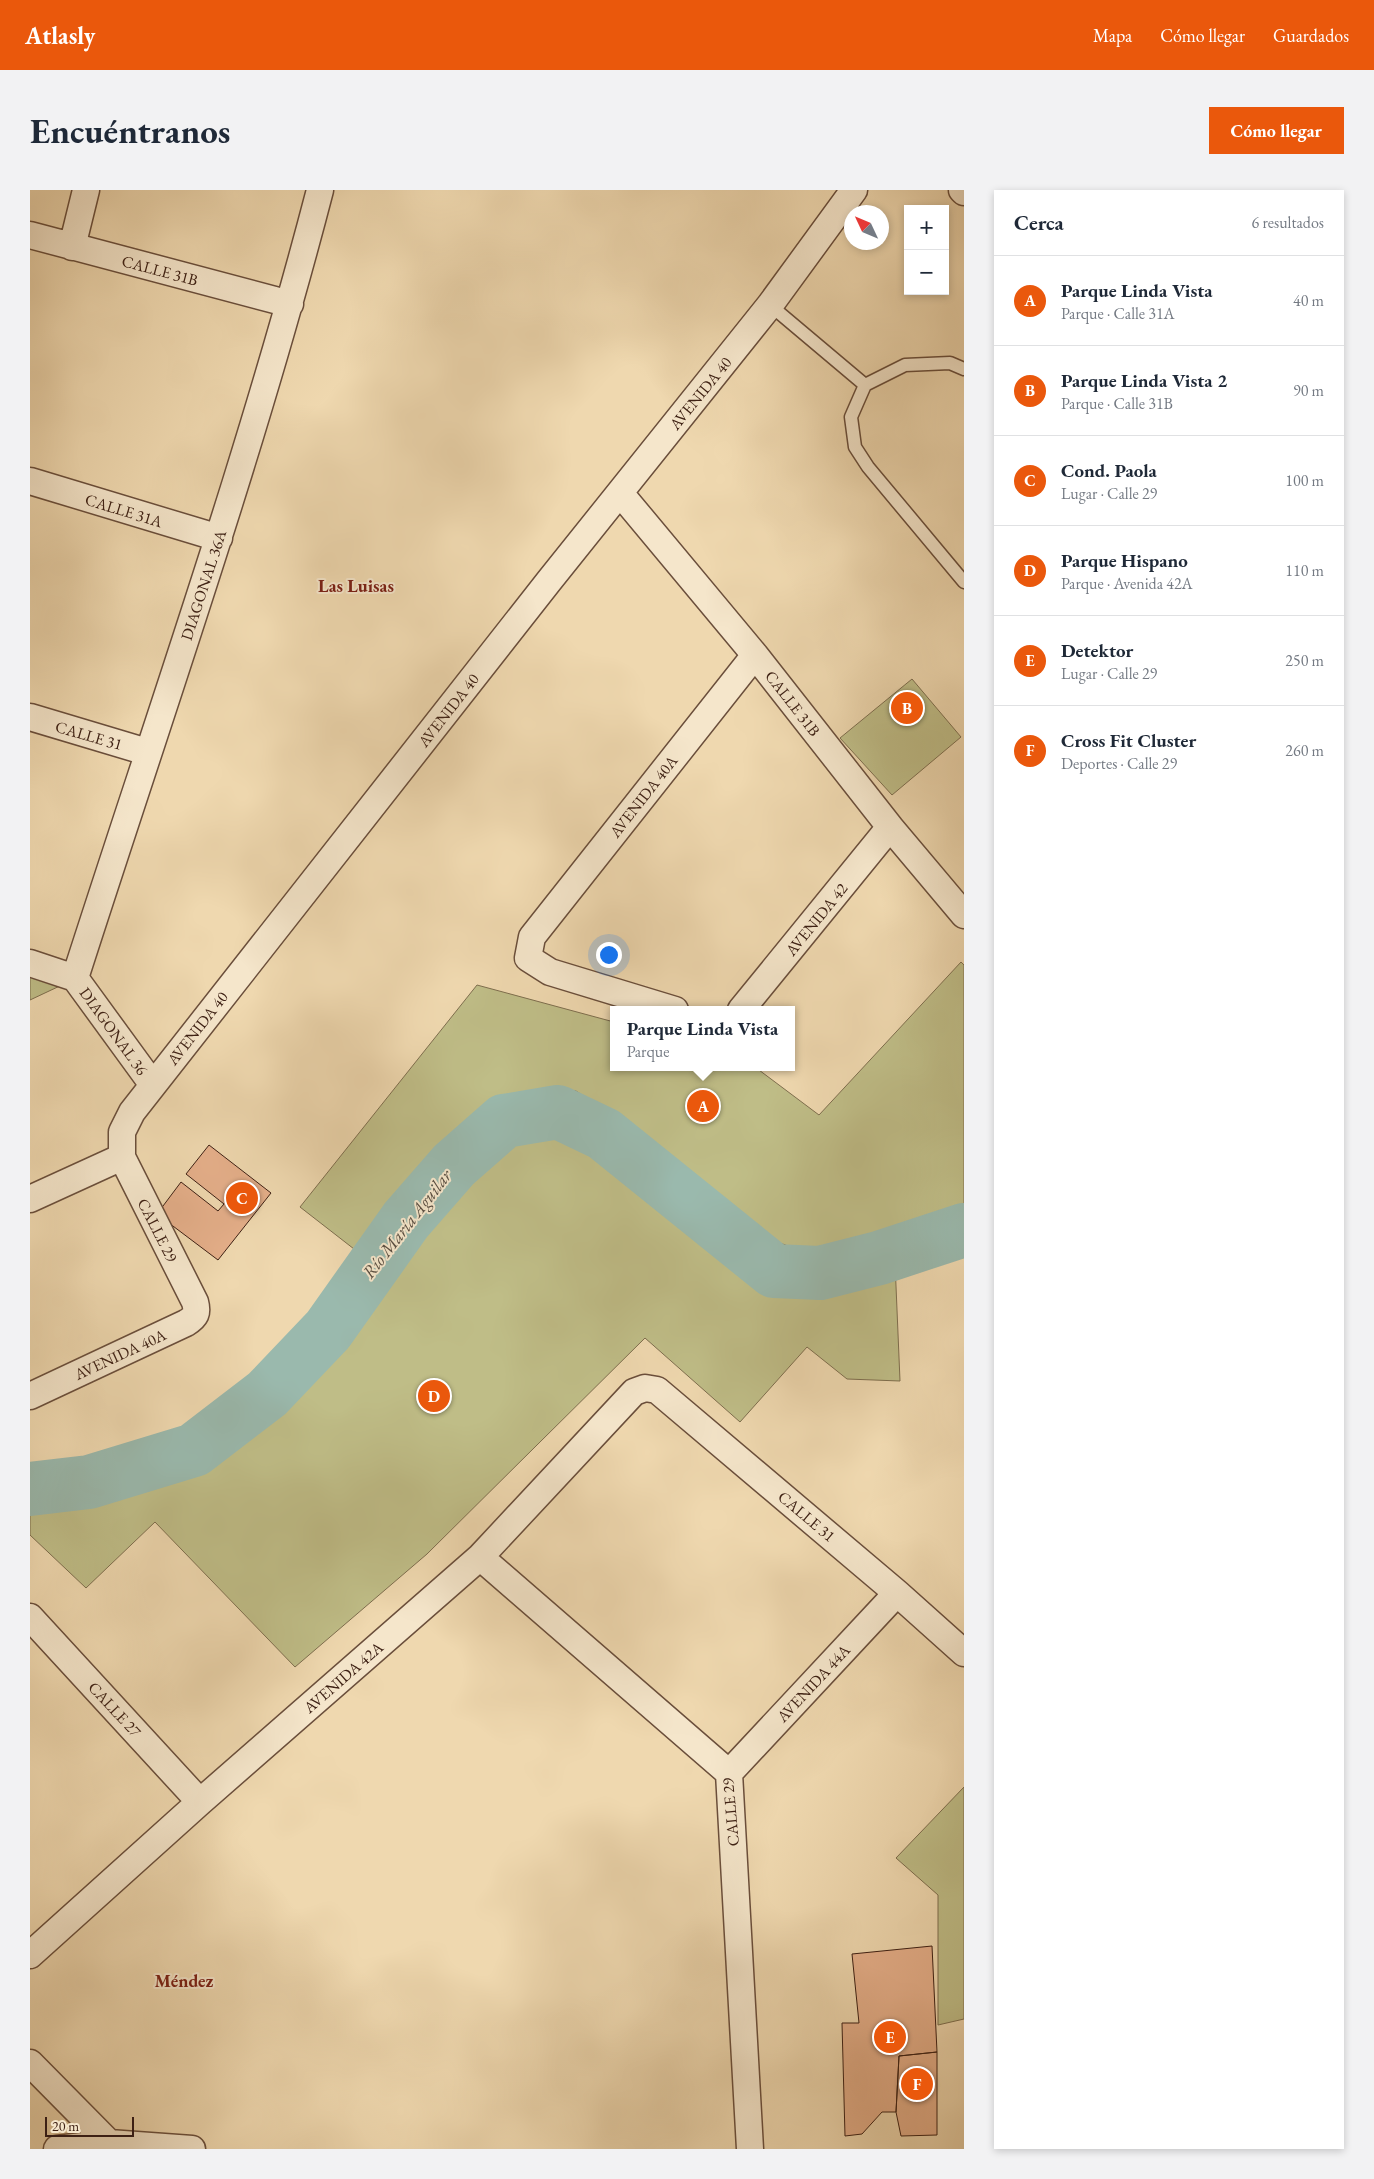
<!DOCTYPE html>
<html lang="es">
<head>
<meta charset="utf-8">
<style>
	:root { --surface:#fff; --page:#f2f2f3; --text:#1f2937; --muted:#747a83; --line:#e0e1e3; --accent:#ea580c }
	body { margin:0; font-family:"EB Garamond",serif; background:var(--page); color:var(--text) }
	.controls { position:absolute; right:15px; top:15px; display:grid; overflow:hidden; border-radius:0px; box-shadow:0 2px 8px #0003 }
	.controls button { width:45px; height:45px; display:grid; place-items:center; padding:0; border:0; border-bottom:1px solid var(--line); background:var(--surface); color:var(--text); font:25px sans-serif }
	.compass { position:absolute; left:814px; top:15px; width:45px; height:45px; border-radius:50%; background:var(--surface); box-shadow:0 2px 8px #0003; rotate:314deg }
	.scale { position:absolute; left:15px; bottom:12px; width:89px; box-sizing:border-box; padding-left:5px; border:2px solid #3d2014; border-top:0; font-size:14px; line-height:18px; white-space:nowrap; color:#3d2014; -webkit-text-stroke:4px #f5e6cb; paint-order:stroke }
	.you { position:absolute; left:578px; top:764px; width:18px; height:18px; margin:-12px; border:4px solid #fff; border-radius:50%; background:#1a73e8; box-shadow:0 0 0 8px #1a73e833 }
	.badge { display:grid; place-items:center; width:32px; height:32px; border-radius:50%; background:var(--accent); color:#fff; font-size:16px; font-weight:700 }
	.pin { position:absolute; translate:-50% -50%; border:2px solid #fff; box-shadow:0 1px 5px #0006 }
	.popup { position:absolute; left:580px; top:816px; width:185px; height:65px; box-sizing:border-box; display:grid; place-content:center; border-radius:0px; background:var(--surface); filter:drop-shadow(0 1px 4px #0005); font-size:16px; white-space:nowrap; color:var(--muted) }
	.popup b { font-size:19px; color:var(--text) }
	.popup::after { content:''; position:absolute; left:50%; top:100%; margin-left:-10px; border:10px solid transparent; border-top-color:var(--surface) }
	.list { margin:0; padding:0; list-style:none }
	h2 { display:flex; justify-content:space-between; align-items:center; height:65px; margin:0; padding:0 20px; font-size:21px }
	h2 small { font-size:16px; font-weight:400; color:var(--muted) }
	.list li { display:grid; grid-template-columns:32px 1fr auto; gap:15px; align-items:center; box-sizing:border-box; height:90px; padding:0 20px; border-top:1px solid var(--line) }
	.list b { display:block; font-size:19px; white-space:nowrap }
	.list p { margin:0; font-size:16px; white-space:nowrap; color:var(--muted) }
	.list em { font-size:16px; font-style:normal; color:var(--muted) }
	.map { position:relative; flex:none; width:934px; height:1959px; overflow:hidden; border-radius:0px }
	header { display:flex; align-items:center; gap:30px; box-sizing:border-box; height:70px; padding:0 25px; background:var(--accent); color:#fff }
	header strong { font-size:24px }
	nav { display:flex; gap:28px; margin-inline-start:auto; font-size:18px }
	.intro { display:flex; align-items:center; justify-content:space-between; box-sizing:border-box; height:120px; padding:0 30px }
	h1 { margin:0; font-size:35px }
	.button { padding:12px 22px; border-radius:0px; background:var(--accent); color:#fff; font-size:18px; font-weight:700 }
	main { display:flex; gap:30px; padding:0 30px }
	aside { flex:1; background:var(--surface); border-radius:0px; box-shadow:0 2px 8px #0003 }
	.map>svg:first-child { display:block }
	.green { fill:#bfbd87; stroke:#7e6e4e }
	.lines { fill:none; stroke-linecap:round; stroke-linejoin:round }
	.river { stroke:#9ab9ad; stroke-width:54 }
	.building { fill:#e5af8a; stroke:#3d2014 }
	.lane-casing { stroke:#6a4e3b; stroke-width:15 }
	.street-casing { stroke:#6a4e3b; stroke-width:29 }
	.lane { stroke:#f5e6cb; stroke-width:12 }
	.street { stroke:#f5e6cb; stroke-width:26 }
	.labels { text-anchor:middle; stroke-width:4; stroke-linejoin:round; paint-order:stroke }
	.street-label { font-size:16px; fill:#3d2014; stroke:#f5e6cb }
	.neighbourhood-label { font-size:18px; font-weight:bold; fill:#7a1f14; stroke:#f5e6cb }
	.water-label { font-size:18px; font-style:italic; fill:#594e42; stroke:#f5e6cb }
</style>
</head>
<body>
<header>
<strong>Atlasly</strong>
<nav><a>Mapa</a><a>Cómo llegar</a><a>Guardados</a></nav>
</header>
<div class="intro"><h1>Encuéntranos</h1><a class="button">Cómo llegar</a></div>
<main>
<div class="map">
<svg width="934" height="1959" viewBox="0 0 934 1959">
	<rect width="100%" height="100%" fill="#efd8af"/>
	<filter id="stains"><feTurbulence type="fractalNoise" baseFrequency=".004" numOctaves="4"/><feColorMatrix values="0 0 0 0 .2 0 0 0 0 .09 0 0 0 0 .02 0 0 0 .5 -.17"/></filter>
	<radialGradient id="worn" r=".72"><stop offset=".6" stop-color="#630" stop-opacity="0"/><stop offset="1" stop-color="#630" stop-opacity=".3"/></radialGradient>
	<path class="green" d="M 882,489 L 931,547 L 862,605 L 810,548 Z
		M 931,772 L 934,775 L 934,1023 L 834,1052 L 769,1060 L 736,1048 L 609,944 L 546,901 C 530,902 498,903 485,908 C 419,937 374,1009 333,1066 L 270,1017 L 447,795 L 584,832 L 584,877 L 725,877 L 789,925 Z
		M 0,781 L 34,794 L 0,810 Z
		M 532,933 L 571,954 L 735,1089 L 786,1093 L 865,1072 L 870,1191 L 817,1189 L 777,1157 L 710,1232 L 615,1148 L 397,1364 L 265,1477 L 125,1332 L 56,1398 L 0,1345 L 0,1307 L 59,1301 L 165,1271 L 235,1221 L 304,1148 L 429,984 L 477,941 Z
		M 934,1597 L 934,1829 L 908,1835 L 908,1705 L 866,1668 Z"/>
	<g class="lines">
		<path class="river" d="M 0,1299 L 59,1292 L 164,1260 L 237,1204 L 298,1140 L 376,1030 L 424,975 L 474,931 L 528,922 L 574,944 L 744,1081 L 790,1083 L 849,1068 L 934,1040"/>
	</g>
	<path class="building" d="M 179,955 L 241,1003 L 188,1070 L 127,1024 L 151,992 L 188,1021 L 194,1014 L 156,984 Z
		M 902,1756 L 907,1862 L 869,1866 L 866,1922 L 852,1922 L 832,1944 L 815,1946 L 812,1833 L 829,1833 L 822,1764 Z
		M 907,1862 L 907,1945 L 871,1946 L 866,1922 L 869,1866 Z"/>
	<g class="lines">
		<g class="lane-casing">
			<path id="lane" d="M 740,115 L 835,195 L 821,227 L 825,257 L 838,277 L 934,392
				M 835,195 L 875,175 L 920,173 L 934,179"/>
		</g>
		<g class="street-casing">
			<path id="street" d="M 932,0 L 934,2
				M 0,45 L 260,114
				M 42,57 L 56,0
				M 0,291 L 189,348
				M 590,303 L 725,465 L 860,637 L 934,725
				M 0,527 L 117,562
				M 0,773 L 45,788
				M 45,788 C 129,526 221,266 290,0
				M 45,788 L 123,895
				M 645,820 L 520,782 L 498,768 L 502,747 L 725,465
				M 711,820 L 860,637
				M 0,1009 L 92,967 L 92,942 L 102,922 L 519,391 L 740,115 L 824,0
				M 0,1206 L 156,1133 C 166,1127 168,1123 165,1112 L 92,967
				M 450,1367 L 699,1583 L 720,1959
				M 0,1427 L 170,1612
				M 699,1583 L 867,1403
				M 0,1765 L 170,1612 L 450,1367 L 604,1202 L 615,1198 L 627,1200 L 867,1403 L 934,1463
				M 0,1873 L 79,1953
				M 27,1959 L 79,1953 L 162,1959"/>
		</g>
		<use href="#lane" class="lane"/>
		<use href="#street" class="street"/>
	</g>
	<g class="labels">
		<g class="street-label">
			<text transform="translate(130 80) rotate(15)" y="6">CALLE 31B</text>
			<text transform="translate(670 203) rotate(-51)" y="6">AVENIDA 40</text>
			<text transform="translate(94 320) rotate(17)" y="6">CALLE 31A</text>
			<text transform="translate(173 395) rotate(-72)" y="6">DIAGONAL 36A</text>
			<text transform="translate(763 513) rotate(52)" y="6">CALLE 31B</text>
			<text transform="translate(418 520) rotate(-52)" y="6">AVENIDA 40</text>
			<text transform="translate(59 545) rotate(16)" y="6">CALLE 31</text>
			<text transform="translate(613 606) rotate(-52)" y="6">AVENIDA 40A</text>
			<text transform="translate(786 729) rotate(-51)" y="6">AVENIDA 42</text>
			<text transform="translate(167 838) rotate(-52)" y="6">AVENIDA 40</text>
			<text transform="translate(84 841) rotate(54)" y="6">DIAGONAL 36</text>
			<text transform="translate(128 1040) rotate(63)" y="6">CALLE 29</text>
			<text transform="translate(90 1164) rotate(-25)" y="6">AVENIDA 40A</text>
			<text transform="translate(777 1326) rotate(40)" y="6">CALLE 31</text>
			<text transform="translate(313 1487) rotate(-41)" y="6">AVENIDA 42A</text>
			<text transform="translate(783 1493) rotate(-47)" y="6">AVENIDA 44A</text>
			<text transform="translate(85 1519) rotate(47)" y="6">CALLE 27</text>
			<text transform="translate(700 1622) rotate(-95)" y="6">CALLE 29</text>
		</g>
		<g class="neighbourhood-label">
			<text x="326" y="402">Las Luisas</text>
			<text x="154" y="1797">Méndez</text>
		</g>
		<g class="water-label">
			<text transform="translate(377 1034) rotate(-52)" y="6">Río María Aguilar</text>
		</g>
	</g>
	<rect width="100%" height="100%" filter="url(#stains)"/>
	<rect width="100%" height="100%" fill="url(#worn)"/>
</svg>
<div class="controls">
<button>+</button>
<button>−</button>
</div>
<svg class="compass" viewBox="-18 -18 36 36"><path d="M0-13l5 13h-10z" fill="#e53935"/><path d="M0 13l5-13h-10z" fill="#747a83"/></svg>
<div class="scale">20 m</div>
<div class="you"></div>
<div class="pin badge" style="left:673px;top:916px">A</div>
<div class="popup"><b>Parque Linda Vista</b>Parque</div>
<div class="pin badge" style="left:877px;top:518px">B</div>
<div class="pin badge" style="left:212px;top:1008px">C</div>
<div class="pin badge" style="left:404px;top:1206px">D</div>
<div class="pin badge" style="left:860px;top:1847px">E</div>
<div class="pin badge" style="left:887px;top:1894px">F</div>
</div>
<aside>
<h2>Cerca<small>6 resultados</small></h2>
<ul class="list">
<li><span class="badge">A</span><div><b>Parque Linda Vista</b><p>Parque · Calle 31A</p></div><em>40 m</em></li>
<li><span class="badge">B</span><div><b>Parque Linda Vista 2</b><p>Parque · Calle 31B</p></div><em>90 m</em></li>
<li><span class="badge">C</span><div><b>Cond. Paola</b><p>Lugar · Calle 29</p></div><em>100 m</em></li>
<li><span class="badge">D</span><div><b>Parque Hispano</b><p>Parque · Avenida 42A</p></div><em>110 m</em></li>
<li><span class="badge">E</span><div><b>Detektor</b><p>Lugar · Calle 29</p></div><em>250 m</em></li>
<li><span class="badge">F</span><div><b>Cross Fit Cluster</b><p>Deportes · Calle 29</p></div><em>260 m</em></li>
</ul>
</aside>
</main>
</body>
</html>
